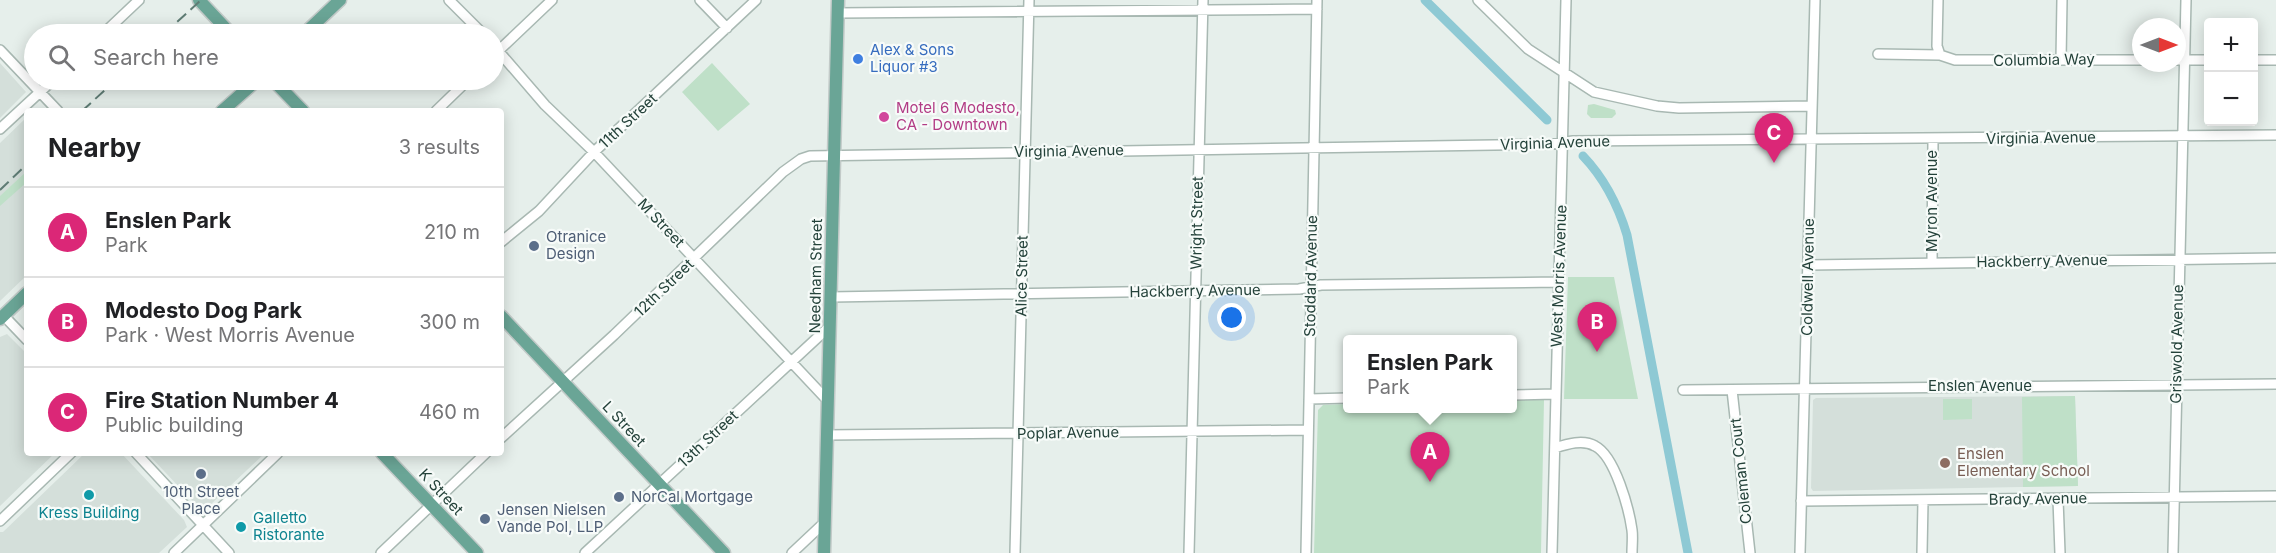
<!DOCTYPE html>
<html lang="en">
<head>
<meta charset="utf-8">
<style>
	:root { --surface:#fff; --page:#f6f6f6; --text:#202124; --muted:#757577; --line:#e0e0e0; --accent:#db2777 }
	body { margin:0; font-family:Inter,sans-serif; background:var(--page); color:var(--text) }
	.controls { position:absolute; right:18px; top:18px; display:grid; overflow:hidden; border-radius:6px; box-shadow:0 3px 15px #0003 }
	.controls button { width:54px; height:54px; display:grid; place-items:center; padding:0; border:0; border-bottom:2px solid var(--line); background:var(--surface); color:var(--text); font:30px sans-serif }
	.compass { position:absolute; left:2132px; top:18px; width:54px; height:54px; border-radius:50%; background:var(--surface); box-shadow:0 3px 15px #0003; rotate:90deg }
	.you { position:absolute; left:1232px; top:318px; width:21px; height:21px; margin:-15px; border:4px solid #fff; border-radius:50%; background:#1a73e8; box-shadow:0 0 0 9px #1a73e833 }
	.badge { display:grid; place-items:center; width:39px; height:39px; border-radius:50%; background:var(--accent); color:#fff; font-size:20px; font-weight:700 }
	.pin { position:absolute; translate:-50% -50px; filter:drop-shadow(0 2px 3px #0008) }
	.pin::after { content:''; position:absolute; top:32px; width:21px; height:18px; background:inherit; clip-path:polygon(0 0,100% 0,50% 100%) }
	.popup { position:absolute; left:1343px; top:335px; width:174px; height:78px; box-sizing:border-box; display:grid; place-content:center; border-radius:6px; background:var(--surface); filter:drop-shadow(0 2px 4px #0005); font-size:20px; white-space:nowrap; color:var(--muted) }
	.popup b { font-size:22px; color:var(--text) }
	.popup::after { content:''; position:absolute; left:50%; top:100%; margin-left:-12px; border:12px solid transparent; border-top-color:var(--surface) }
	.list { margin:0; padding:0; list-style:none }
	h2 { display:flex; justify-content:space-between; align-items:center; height:78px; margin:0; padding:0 24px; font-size:26px }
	h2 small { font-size:20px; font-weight:400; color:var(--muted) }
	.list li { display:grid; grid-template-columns:39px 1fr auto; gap:18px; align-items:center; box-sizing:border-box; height:90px; padding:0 24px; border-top:2px solid var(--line) }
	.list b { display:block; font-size:22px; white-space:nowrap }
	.list p { margin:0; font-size:20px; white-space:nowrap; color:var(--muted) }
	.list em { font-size:20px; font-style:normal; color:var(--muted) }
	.icon { flex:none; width:33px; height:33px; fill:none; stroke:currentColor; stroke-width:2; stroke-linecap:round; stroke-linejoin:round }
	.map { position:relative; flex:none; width:2276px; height:553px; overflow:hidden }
	.search { position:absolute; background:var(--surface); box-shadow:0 3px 15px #0003; left:24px; top:24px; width:480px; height:66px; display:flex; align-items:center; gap:15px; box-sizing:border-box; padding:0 21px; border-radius:33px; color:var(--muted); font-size:22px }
	.panel { position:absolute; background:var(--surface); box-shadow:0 3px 15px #0003; left:24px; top:108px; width:480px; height:348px; border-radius:6px }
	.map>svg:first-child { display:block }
	.built { fill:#d4dfda }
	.green { fill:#bfe0c8 }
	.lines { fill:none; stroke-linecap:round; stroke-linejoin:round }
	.canal { stroke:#8ec9d4; stroke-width:9 }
	.minor-casing { stroke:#a8b8b2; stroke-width:12 }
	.major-casing { stroke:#c2cac8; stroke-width:15 }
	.minor { stroke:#fff; stroke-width:9 }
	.major { stroke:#6aa596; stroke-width:12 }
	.rail { stroke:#5f7d75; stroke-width:2; stroke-dasharray:12 6; stroke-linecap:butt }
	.shop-dot { fill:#3f7fe0; stroke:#f7fbf9; stroke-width:2 }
	.hotel-dot { fill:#d1479c; stroke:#f7fbf9; stroke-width:2 }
	.service-dot { fill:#5c6f8a; stroke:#f7fbf9; stroke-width:2 }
	.education-dot { fill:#8d6e63; stroke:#f7fbf9; stroke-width:2 }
	.culture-dot { fill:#0f9aa8; stroke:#f7fbf9; stroke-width:2 }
	.labels { text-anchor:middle; stroke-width:4.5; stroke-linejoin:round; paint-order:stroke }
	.shop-label { font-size:15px; fill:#366cbe; stroke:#f7fbf9; text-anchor:start }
	.street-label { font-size:15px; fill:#24423a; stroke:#f7fbf9 }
	.hotel-label { font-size:15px; fill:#b23c85; stroke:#f7fbf9; text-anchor:start }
	.service-label { font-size:15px; fill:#4e5e75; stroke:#f7fbf9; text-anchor:start }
	.education-label { font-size:15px; fill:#785e54; stroke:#f7fbf9; text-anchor:start }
	.culture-label { font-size:15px; fill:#0d838f; stroke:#f7fbf9 }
</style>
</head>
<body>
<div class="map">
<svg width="2276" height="553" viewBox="0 0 2276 553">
	<rect width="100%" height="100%" fill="#e6efeb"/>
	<path class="built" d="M 0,63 L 26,92 L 0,118 Z
		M 27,117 L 27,275 L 0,301 L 0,143 Z
		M 7,334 L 27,354 L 27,453 L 55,453 L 0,506 L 0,337 Z
		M 2075,396 L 2078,486 L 1813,491 L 1811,488 L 1813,400 L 1816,398 Z
		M 85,453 L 121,453 L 184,520 L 187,527 L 159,553 L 0,553 L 0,532 L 3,532 Z
		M 147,453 L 265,453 L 209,506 L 203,509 L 198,507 Z"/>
	<path class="green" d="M 712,63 L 750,104 L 718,131 L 682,92 Z
		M 1594,104 L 1615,110 L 1616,114 L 1612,118 L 1591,118 L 1587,114 L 1588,105 Z
		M 27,171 L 27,182 L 0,206 L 0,196 Z
		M 1568,277 L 1614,277 L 1638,399 L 1564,399 Z
		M 2075,396 L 2078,486 L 2023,487 L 2022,397 Z
		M 1943,399 L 1972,399 L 1972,419 L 1943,420 Z
		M 1513,400 L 1544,400 L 1541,553 L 1314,553 L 1318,410 L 1323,405 L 1347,404 L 1348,408 L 1512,408 Z"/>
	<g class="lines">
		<path class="canal" d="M 1425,0 L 1547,120
			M 1583,156 C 1605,179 1618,205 1627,235 L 1688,553"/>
		<g class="minor-casing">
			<path id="minor" d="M 449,0 L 483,34
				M 700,0 L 727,28
				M 1478,0 L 1528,49 L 1594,92 L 1657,106 L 1679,108 L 1811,106
				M 1938,0 L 1937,46 L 1940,55 L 1955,60 L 2141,60
				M 838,13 L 1317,9
				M 103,34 L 139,0
				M 494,46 L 545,105 L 594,152 L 828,401
				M 0,50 L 58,111
				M 1878,54 L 1940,55
				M 494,55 L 552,0
				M 2061,60 L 2062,0
				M 2177,60 L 2208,60
				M 2254,60 L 2276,60
				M 436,111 L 468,80
				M 0,129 L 53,80
				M 501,242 L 539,211 L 594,152 L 756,0
				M 1932,263 L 1933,140
				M 1809,265 L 2276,258
				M 831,297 L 1299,289 L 1321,285 L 1558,282
				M 4,316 L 27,340
				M 1683,390 L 2276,384
				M 1732,390 L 1750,553
				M 1512,395 L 1555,394
				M 1309,399 L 1348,398
				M 827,435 L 1308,430
				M 501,438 L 614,335 L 783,172 L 801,159 L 810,156 L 1550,144 L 1573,141 L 2276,135
				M 1555,448 C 1567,444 1583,439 1595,446 C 1615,456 1629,509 1632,530 C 1633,537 1632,545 1632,553
				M 136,453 L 229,553
				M 2058,499 L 2060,553
				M 1801,501 L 2276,496
				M 0,521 L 71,453
				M 174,553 L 278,453
				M 381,553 L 486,453
				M 585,553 L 830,326
				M 792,553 L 825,522
				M 1015,553 L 1029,0
				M 1189,553 L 1203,0
				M 1306,553 L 1317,0
				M 1552,553 L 1566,0
				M 1800,553 L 1815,0
				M 1922,553 L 1923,501
				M 2173,553 L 2186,0"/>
		</g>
		<g class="major-casing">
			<path id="major" d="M 199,0 L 231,34
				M 304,34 L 340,0
				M 273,80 L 303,111
				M 222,111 L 257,80
				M 501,316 L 724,553
				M 0,319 L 27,293
				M 382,453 L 477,553
				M 824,553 L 838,0"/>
		</g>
		<use href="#minor" class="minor"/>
		<use href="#major" class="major"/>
		<path class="rail" d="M 164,34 L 201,0
			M 82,111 L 116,80
			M 0,190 L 27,164"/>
	</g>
	<circle class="shop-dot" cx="858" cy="59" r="6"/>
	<circle class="hotel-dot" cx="884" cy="117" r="6"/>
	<g class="service-dot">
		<circle cx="534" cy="246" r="6"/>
		<circle cx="201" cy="474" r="6"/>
		<circle cx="619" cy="497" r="6"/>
		<circle cx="485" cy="519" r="6"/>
	</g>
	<circle class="education-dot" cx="1945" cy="463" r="6"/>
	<g class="culture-dot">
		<circle cx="89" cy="495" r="6"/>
		<circle cx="241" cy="527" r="6"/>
	</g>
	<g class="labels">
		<g class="shop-label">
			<text x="870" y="55">Alex &amp; Sons<tspan x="870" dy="17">Liquor #3</tspan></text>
		</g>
		<g class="street-label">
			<text transform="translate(2044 60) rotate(-1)" y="5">Columbia Way</text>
			<text transform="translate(628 121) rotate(-43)" y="5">11th Street</text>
			<text transform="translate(2041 138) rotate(-1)" y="5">Virginia Avenue</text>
			<text transform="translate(1555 143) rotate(-2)" y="5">Virginia Avenue</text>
			<text transform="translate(1069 151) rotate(-1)" y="5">Virginia Avenue</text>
			<text transform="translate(1932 201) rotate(-90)" y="5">Myron Avenue</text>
			<text transform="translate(661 223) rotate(47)" y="5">M Street</text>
			<text transform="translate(1197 223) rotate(-89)" y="5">Wright Street</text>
			<text transform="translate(2042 261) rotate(-1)" y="5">Hackberry Avenue</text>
			<text transform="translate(816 276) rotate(-89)" y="5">Needham Street</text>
			<text transform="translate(1022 276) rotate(-89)" y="5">Alice Street</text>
			<text transform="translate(1311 276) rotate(-89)" y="5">Stoddard Avenue</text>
			<text transform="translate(1559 276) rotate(-88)" y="5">West Morris Avenue</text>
			<text transform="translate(1808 277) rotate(-89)" y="5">Coldwell Avenue</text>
			<text transform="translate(664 288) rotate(-44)" y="5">12th Street</text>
			<text transform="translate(1195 291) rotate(-1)" y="5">Hackberry Avenue</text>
			<text transform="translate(2177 344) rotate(-89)" y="5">Griswold Avenue</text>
			<text x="1980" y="391">Enslen Avenue</text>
			<text transform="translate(624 424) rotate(47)" y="5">L Street</text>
			<text transform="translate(1068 433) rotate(-1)" y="5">Poplar Avenue</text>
			<text transform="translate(708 439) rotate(-43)" y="5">13th Street</text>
			<text transform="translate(1741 471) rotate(-96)" y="5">Coleman Court</text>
			<text transform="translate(441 492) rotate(47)" y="5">K Street</text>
			<text transform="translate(2038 499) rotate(-1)" y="5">Brady Avenue</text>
		</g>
		<g class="hotel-label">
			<text x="896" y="113">Motel 6 Modesto,<tspan x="896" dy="17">CA - Downtown</tspan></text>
		</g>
		<g class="service-label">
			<text x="546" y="242">Otranice<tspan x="546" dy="17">Design</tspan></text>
			<text x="201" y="497" text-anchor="middle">10th Street<tspan x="201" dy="17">Place</tspan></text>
			<text x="631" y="502">NorCal Mortgage</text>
			<text x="497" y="515">Jensen Nielsen<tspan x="497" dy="17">Vande Pol, LLP</tspan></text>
		</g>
		<g class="education-label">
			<text x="1957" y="459">Enslen<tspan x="1957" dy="17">Elementary School</tspan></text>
		</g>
		<g class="culture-label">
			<text x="89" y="518">Kress Building</text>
			<text x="253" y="523" text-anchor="start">Galletto<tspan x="253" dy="17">Ristorante</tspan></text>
		</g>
	</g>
</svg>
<div class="controls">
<button>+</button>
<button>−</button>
</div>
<svg class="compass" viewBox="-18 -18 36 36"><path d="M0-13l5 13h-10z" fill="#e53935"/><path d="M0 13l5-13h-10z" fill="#757577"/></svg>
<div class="you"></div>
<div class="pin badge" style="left:1430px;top:482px">A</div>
<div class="popup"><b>Enslen Park</b>Park</div>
<div class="pin badge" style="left:1597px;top:352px">B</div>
<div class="pin badge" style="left:1774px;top:163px">C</div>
<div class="search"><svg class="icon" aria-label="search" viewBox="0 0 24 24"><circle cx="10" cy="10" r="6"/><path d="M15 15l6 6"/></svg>Search here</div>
<section class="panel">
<h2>Nearby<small>3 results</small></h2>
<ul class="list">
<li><span class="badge">A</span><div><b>Enslen Park</b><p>Park</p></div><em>210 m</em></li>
<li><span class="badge">B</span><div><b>Modesto Dog Park</b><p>Park · West Morris Avenue</p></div><em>300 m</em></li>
<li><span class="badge">C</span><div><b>Fire Station Number 4</b><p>Public building</p></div><em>460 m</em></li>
</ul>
</section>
</div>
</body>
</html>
